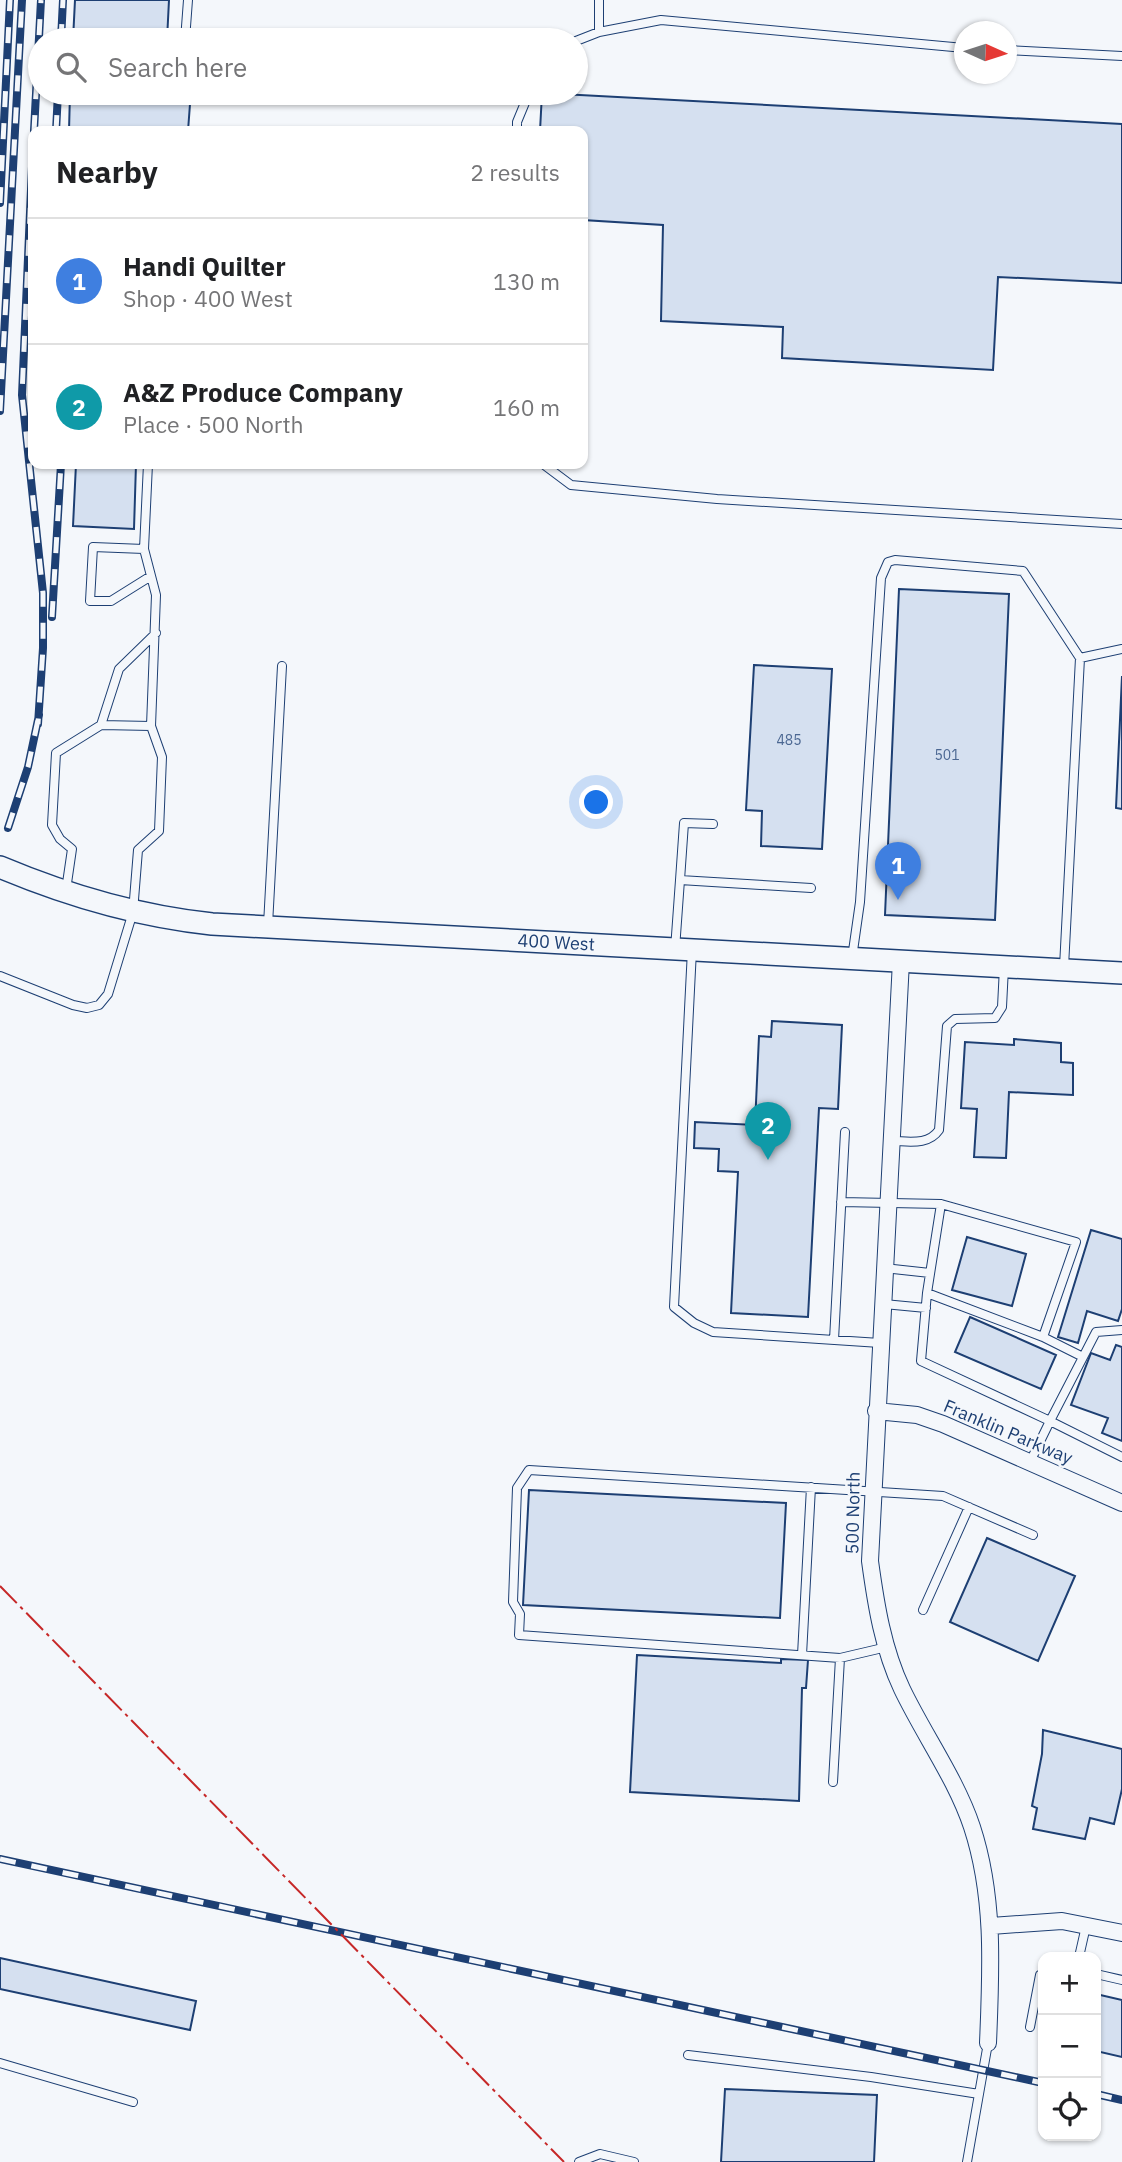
<!DOCTYPE html>
<html lang="en">
<head>
<meta charset="utf-8">
<style>
	:root { --surface:#fff; --page:#f6f6f6; --text:#202124; --muted:#757577; --line:#e0e0e0; --accent:#d93025 }
	body { margin:0; font-family:"IBM Plex Sans",sans-serif; background:var(--page); color:var(--text) }
	.controls { position:absolute; right:21px; bottom:21px; display:grid; overflow:hidden; border-radius:14px; box-shadow:0 2px 5px #0004 }
	.controls button { width:63px; height:63px; display:grid; place-items:center; padding:0; border:0; border-bottom:2px solid var(--line); background:var(--surface); color:var(--text); font:35px sans-serif }
	.compass { position:absolute; left:954px; top:21px; width:63px; height:63px; border-radius:50%; background:var(--surface); box-shadow:0 2px 5px #0004; rotate:93deg }
	.you { position:absolute; left:597px; top:803px; width:24px; height:24px; margin:-18px; border:5px solid #fff; border-radius:50%; background:#1a73e8; box-shadow:0 0 0 10px #1a73e833 }
	.badge { display:grid; place-items:center; width:46px; height:46px; border-radius:50%; background:var(--accent); color:#fff; font-size:23px; font-weight:700 }
	.pin { position:absolute; translate:-50% -58px; filter:drop-shadow(0 2px 4px #0008) }
	.pin::after { content:''; position:absolute; top:37px; width:24px; height:21px; background:inherit; clip-path:polygon(0 0,100% 0,50% 100%) }
	.list { margin:0; padding:0; list-style:none }
	h2 { display:flex; justify-content:space-between; align-items:center; height:91px; margin:0; padding:0 28px; font-size:30px }
	h2 small { font-size:23px; font-weight:400; color:var(--muted) }
	.list li { display:grid; grid-template-columns:46px 1fr auto; gap:21px; align-items:center; box-sizing:border-box; height:126px; padding:0 28px; border-top:2px solid var(--line) }
	.list b { display:block; font-size:26px; white-space:nowrap }
	.list p { margin:0; font-size:23px; white-space:nowrap; color:var(--muted) }
	.list em { font-size:23px; font-style:normal; color:var(--muted) }
	.icon { flex:none; width:38px; height:38px; fill:none; stroke:currentColor; stroke-width:2; stroke-linecap:round; stroke-linejoin:round }
	.map { position:relative; flex:none; width:1122px; height:2162px; overflow:hidden }
	.search { position:absolute; background:var(--surface); box-shadow:0 2px 5px #0004; left:28px; top:28px; width:560px; height:77px; display:flex; align-items:center; gap:18px; box-sizing:border-box; padding:0 24px; border-radius:38px; color:var(--muted); font-size:26px }
	.panel { position:absolute; background:var(--surface); box-shadow:0 2px 5px #0004; left:28px; top:126px; width:560px; height:343px; border-radius:14px }
	.map>svg:first-child { display:block }
	.building { fill:#d5e0f0; stroke:#1d3f73; stroke-width:2 }
	.lines { fill:none; stroke-linecap:round; stroke-linejoin:round }
	.lane-casing { stroke:#1d3f73; stroke-width:10 }
	.street-casing { stroke:#1d3f73; stroke-width:18 }
	.secondary-casing { stroke:#1d3f73; stroke-width:24 }
	.lane { stroke:#f4f7fb; stroke-width:8 }
	.street { stroke:#f4f7fb; stroke-width:16 }
	.secondary { stroke:#f4f7fb; stroke-width:21 }
	.rail-casing { stroke:#1d3f73; stroke-width:8 }
	.rail { stroke:#f4f7fb; stroke-width:5; stroke-dasharray:16; stroke-linecap:butt }
	.power { stroke:#c62828; stroke-width:2; stroke-dasharray:24 5 3.5 5; stroke-linecap:butt }
	.labels { text-anchor:middle; stroke-width:5; stroke-linejoin:round; paint-order:stroke }
	.number-label { font-size:14px; fill:#4b6792 }
	.street-label { font-size:18px; fill:#1d3f73; stroke:#f4f7fb }
</style>
</head>
<body>
<div class="map">
<svg width="1122" height="2162" viewBox="0 0 1122 2162">
	<rect width="100%" height="100%" fill="#f4f7fb"/>
	<path class="building" d="M 75,0 L 169,0 L 167,40 L 73,40 Z
		M 70,93 L 165,93 L 164,102 L 190,104 L 188,131 L 69,131 Z
		M 542,93 L 1122,124 L 1122,283 L 998,277 L 993,370 L 782,358 L 783,327 L 661,321 L 663,225 L 583,220 L 583,131 L 540,131 Z
		M 76,464 L 136,464 L 134,529 L 73,526 Z
		M 899,589 L 1009,594 L 995,920 L 885,915 Z
		M 754,665 L 832,669 L 822,849 L 761,846 L 762,811 L 746,810 Z
		M 1122,676 L 1122,809 L 1116,808 Z
		M 772,1021 L 842,1025 L 838,1109 L 819,1108 L 808,1317 L 731,1313 L 738,1172 L 718,1171 L 719,1149 L 694,1148 L 695,1122 L 755,1125 L 759,1036 L 771,1037 Z
		M 1014,1039 L 1061,1043 L 1061,1062 L 1073,1063 L 1073,1095 L 1009,1092 L 1006,1158 L 974,1157 L 977,1109 L 961,1108 L 965,1042 L 1014,1045 Z
		M 1091,1230 L 1122,1239 L 1122,1309 L 1118,1321 L 1087,1311 L 1078,1343 L 1058,1337 Z
		M 967,1237 L 1026,1254 L 1012,1306 L 952,1290 Z
		M 970,1317 L 1056,1355 L 1041,1389 L 955,1352 Z
		M 1116,1345 L 1122,1347 L 1122,1441 L 1102,1433 L 1108,1418 L 1071,1405 L 1091,1353 L 1110,1360 Z
		M 529,1490 L 786,1503 L 780,1618 L 523,1605 Z
		M 987,1538 L 1075,1576 L 1038,1661 L 950,1622 Z
		M 637,1655 L 781,1663 L 781,1659 L 808,1660 L 806,1688 L 802,1688 L 799,1801 L 630,1792 Z
		M 1043,1730 L 1122,1749 L 1122,1789 L 1114,1824 L 1090,1818 L 1085,1839 L 1033,1829 L 1037,1808 L 1032,1806 L 1042,1754 Z
		M 0,1958 L 196,2001 L 190,2030 L 0,1989 Z
		M 1096,1994 L 1122,2000 L 1122,2057 L 1096,2051 Z
		M 725,2089 L 877,2095 L 874,2162 L 721,2162 Z"/>
	<g class="lines">
		<g class="lane-casing">
			<path id="lane" d="M 599,32 L 599,0
				M 185,40 L 188,0
				M 576,41 L 599,32 L 661,20 L 964,48
				M 1006,50 L 1122,56
				M 517,131 L 517,122 L 529,93
				M 543,464 L 571,485 L 717,499 L 1122,524
				M 144,549 L 93,547 L 90,601 L 111,601 L 151,576
				M 1080,658 L 1122,649
				M 101,725 L 151,726
				M 680,880 L 684,823 L 713,824
				M 66,890 L 72,849 L 60,839 L 52,825 L 56,753 L 101,725 L 119,669 L 156,633
				M 268,925 L 282,666
				M 675,949 L 680,880 L 811,888
				M 692,950 L 674,1307 L 694,1323 L 713,1332 L 880,1343
				M 852,958 L 860,902 L 881,578 L 888,562 L 895,560 L 1023,571 L 1080,658 L 1064,967
				M 0,976 L 73,1005 L 87,1008 L 99,1005 L 108,994 L 133,912 L 138,850 L 159,831 L 162,757 L 151,726 L 156,595 L 144,549 L 148,464
				M 891,1141 C 908,1141 928,1146 939,1130 L 947,1026 L 955,1019 L 995,1018 L 1002,1007 L 1004,967
				M 841,1202 L 941,1204 L 1076,1242 L 1043,1337 L 927,1293 L 941,1204
				M 884,1268 L 930,1273
				M 927,1293 L 921,1361 L 1050,1421 L 1096,1332 L 1122,1330
				M 884,1304 L 926,1308
				M 1043,1337 L 1083,1357
				M 834,1340 L 845,1132
				M 1030,1462 L 1050,1421 L 1122,1457
				M 923,1610 L 969,1507
				M 887,1647 L 840,1658 L 519,1635 L 520,1614 L 513,1602 L 517,1488 L 529,1470 L 943,1496 L 1033,1535
				M 802,1655 L 811,1487
				M 833,1782 L 840,1658
				M 1079,1957 L 1086,1926
				M 1096,1974 L 1122,1980
				M 1030,2027 L 1040,1975 L 1043,1975
				M 688,2055 L 871,2077 L 979,2094 L 988,2043
				M 0,2063 L 133,2102
				M 579,2162 L 600,2154 L 634,2162
				M 967,2162 L 979,2094"/>
		</g>
		<g class="street-casing">
			<path id="street" d="M 901,961 L 870,1561 C 876,1605 883,1649 902,1689 C 924,1735 956,1779 972,1827 C 995,1897 991,1970 988,2043
				M 876,1411 L 917,1415 L 943,1424 L 1122,1503
				M 991,1926 L 1062,1921 L 1122,1933"/>
		</g>
		<g class="secondary-casing">
			<g id="secondary">
				<path id="s1" d="M 0,867 C 69,896 137,916 212,924 L 1122,973"/>
			</g>
		</g>
		<use href="#lane" class="lane"/>
		<use href="#street" class="street"/>
		<use href="#secondary" class="secondary"/>
		<g class="rail-casing">
			<path id="rail" d="M 61,40 L 63,0
				M 34,131 L 41,0
				M 56,131 L 58,93
				M 33,144 L 22,395 L 43,593 L 43,648 L 38,724
				M 0,203 L 10,0
				M 0,411 L 22,0
				M 52,617 L 61,464
				M 8,828 L 28,767 L 39,715
				M 0,1859 L 1043,2083
				M 1096,2094 L 1122,2100"/>
		</g>
		<use href="#rail" class="rail"/>
		<path class="power" d="M 0,1586 L 564,2162"/>
	</g>
	<g class="labels">
		<g class="number-label">
			<text x="789" y="745">485</text>
			<text x="947" y="760">501</text>
		</g>
		<g class="street-label">
			<text dy="6" stroke="none"><textPath href="#s1" startOffset="565">400 West</textPath></text>
			<text transform="translate(1008 1432) rotate(23)" y="6">Franklin Parkway</text>
			<text transform="translate(853 1513) rotate(-89)" y="6">500 North</text>
		</g>
	</g>
</svg>
<div class="controls">
<button>+</button>
<button>−</button>
<button><svg class="icon" aria-label="locate" viewBox="0 0 24 24"><circle cx="12" cy="12" r="6"/><path d="M12 2v4M12 18v4M2 12h4M18 12h4"/></svg></button>
</div>
<svg class="compass" viewBox="-18 -18 36 36"><path d="M0-13l5 13h-10z" fill="#e53935"/><path d="M0 13l5-13h-10z" fill="#757577"/></svg>
<div class="you"></div>
<div class="pin badge" style="left:898px;top:900px;background:#3f7fe0">1</div>
<div class="pin badge" style="left:768px;top:1160px;background:#0f9aa8">2</div>
<div class="search"><svg class="icon" aria-label="search" viewBox="0 0 24 24"><circle cx="10" cy="10" r="6"/><path d="M15 15l6 6"/></svg>Search here</div>
<section class="panel">
<h2>Nearby<small>2 results</small></h2>
<ul class="list">
<li><span class="badge" style="background:#3f7fe0">1</span><div><b>Handi Quilter</b><p>Shop · 400 West</p></div><em>130 m</em></li>
<li><span class="badge" style="background:#0f9aa8">2</span><div><b>A&amp;Z Produce Company</b><p>Place · 500 North</p></div><em>160 m</em></li>
</ul>
</section>
</div>
</body>
</html>
